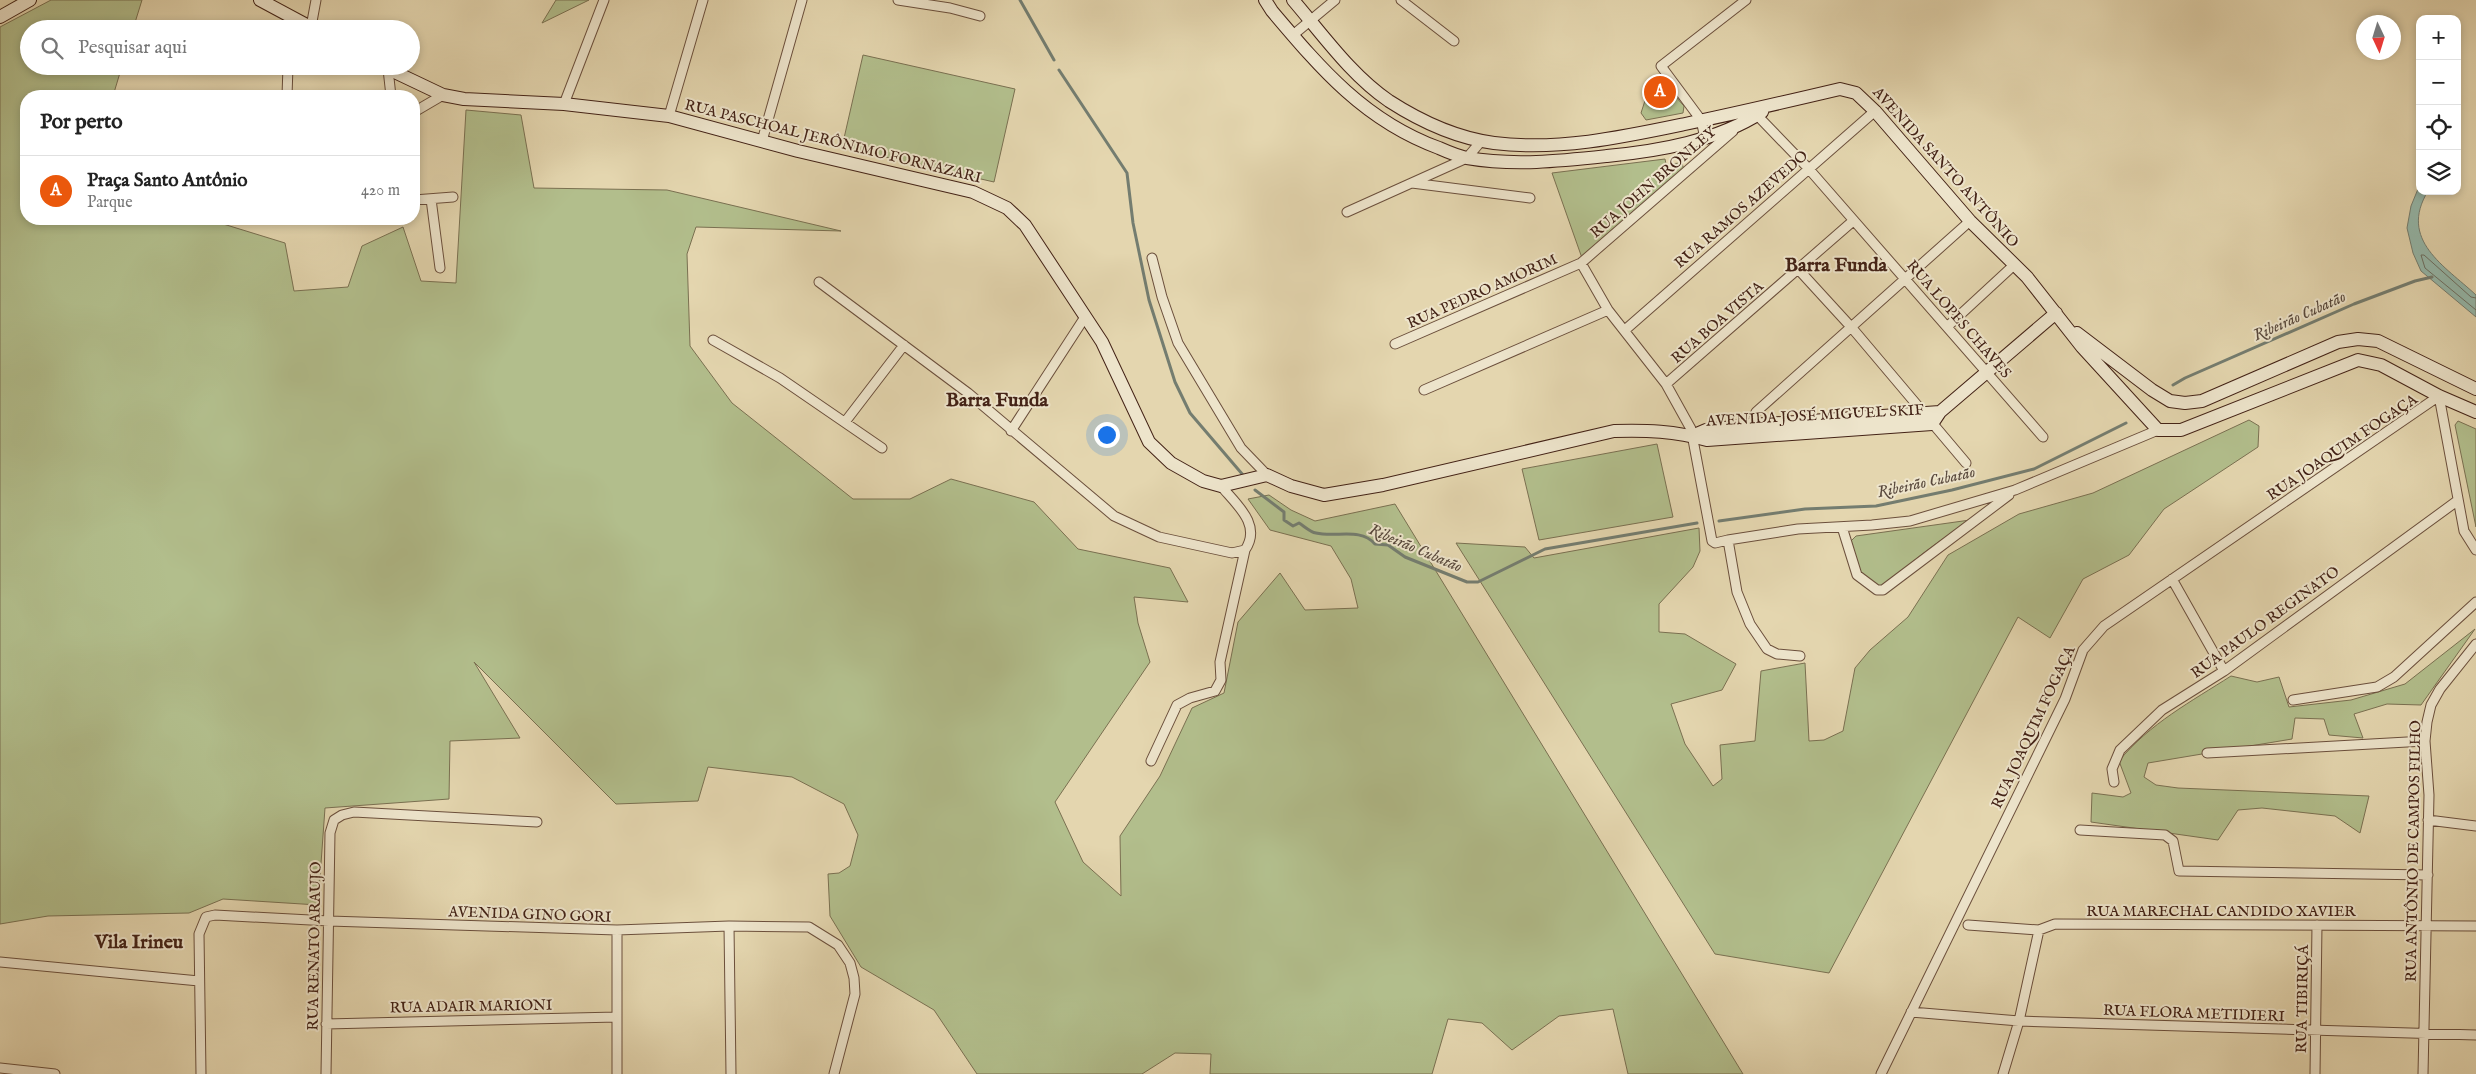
<!DOCTYPE html>
<html lang="pt">
<head>
<meta charset="utf-8">
<style>
	:root { --surface:#fff; --page:#f6f6f6; --text:#222; --muted:#767676; --line:#e0e0e0; --accent:#ea580c }
	body { margin:0; font-family:"IM FELL English",serif; background:var(--page); color:var(--text) }
	.controls { position:absolute; right:15px; top:15px; display:grid; overflow:hidden; border-radius:10px; box-shadow:0 2px 8px #0003 }
	.controls button { width:45px; height:45px; display:grid; place-items:center; padding:0; border:0; border-bottom:1px solid var(--line); background:var(--surface); color:var(--text); font:25px sans-serif }
	.compass { position:absolute; left:2356px; top:15px; width:45px; height:45px; border-radius:50%; background:var(--surface); box-shadow:0 2px 8px #0003; rotate:176deg }
	.you { position:absolute; left:1106px; top:434px; width:18px; height:18px; margin:-12px; border:4px solid #fff; border-radius:50%; background:#1a73e8; box-shadow:0 0 0 8px #1a73e833 }
	.badge { display:grid; place-items:center; width:32px; height:32px; border-radius:50%; background:var(--accent); color:#fff; font-size:16px; font-weight:700 }
	.pin { position:absolute; translate:-50% -50%; border:2px solid #fff; box-shadow:0 1px 5px #0006 }
	.list { margin:0; padding:0; list-style:none }
	h2 { display:flex; justify-content:space-between; align-items:center; height:65px; margin:0; padding:0 20px; font-size:21px }
	h2 small { font-size:16px; font-weight:400; color:var(--muted) }
	.list li { display:grid; grid-template-columns:32px 1fr auto; gap:15px; align-items:center; box-sizing:border-box; height:70px; padding:0 20px; border-top:1px solid var(--line) }
	.list b { display:block; font-size:19px; white-space:nowrap }
	.list p { margin:0; font-size:16px; white-space:nowrap; color:var(--muted) }
	.list em { font-size:16px; font-style:normal; color:var(--muted) }
	.icon { flex:none; width:28px; height:28px; fill:none; stroke:currentColor; stroke-width:2; stroke-linecap:round; stroke-linejoin:round }
	.map { position:relative; flex:none; width:2476px; height:1074px; overflow:hidden }
	.search { position:absolute; background:var(--surface); box-shadow:0 2px 8px #0003; left:20px; top:20px; width:400px; height:55px; display:flex; align-items:center; gap:12px; box-sizing:border-box; padding:0 18px; border-radius:28px; color:var(--muted); font-size:19px }
	.panel { position:absolute; background:var(--surface); box-shadow:0 2px 8px #0003; left:20px; top:90px; width:400px; height:135px; border-radius:20px }
	.map>svg:first-child { display:block }
	.green { fill:#b2be8c; stroke:#7a7051 }
	.water { fill:#95b9ac; stroke:#747d70 }
	.lines { fill:none; stroke-linecap:round; stroke-linejoin:round }
	.shore { stroke:#6c6e61; stroke-width:1 }
	.stream { stroke:#747d70; stroke-width:3 }
	.street-casing { stroke:#6b4f3c; stroke-width:11 }
	.secondary-casing { stroke:#432216; stroke-width:14 }
	.street { stroke:#ede4cb; stroke-width:9 }
	.secondary { stroke:#ede4cb; stroke-width:12 }
	.labels { text-anchor:middle; stroke-width:4; stroke-linejoin:round; paint-order:stroke }
	.street-label { font-size:15px; fill:#432216; stroke:#ede4cb }
	.water-label { font-size:16px; font-style:italic; fill:#58483c; stroke:#ede4cb }
	.district-label { font-size:20px; font-weight:bold; fill:#432216; stroke:#ede4cb }
</style>
</head>
<body>
<div class="map">
<svg width="2476" height="1074" viewBox="0 0 2476 1074">
	<rect width="100%" height="100%" fill="#e4d6af"/>
	<filter id="stains"><feTurbulence type="fractalNoise" baseFrequency=".004" numOctaves="4"/><feColorMatrix values="0 0 0 0 .2 0 0 0 0 .09 0 0 0 0 .02 0 0 0 .5 -.17"/></filter>
	<radialGradient id="worn" r=".72"><stop offset=".6" stop-color="#630" stop-opacity="0"/><stop offset="1" stop-color="#630" stop-opacity=".3"/></radialGradient>
	<path class="green" d="M 51,0 L 142,0 L 133,29 L 29,29 L 29,66 L 122,66 L 113,96 L 26,96 L 26,101 L 23,102 L 26,149 L 26,219 L 207,219 L 285,243 L 294,291 L 348,287 L 362,246 L 403,227 L 421,281 L 456,283 L 466,110 L 521,115 L 534,188 L 667,190 L 841,231 L 696,227 L 687,254 L 690,346 L 732,403 L 853,499 L 910,499 L 951,479 L 1034,502 L 1078,549 L 1170,568 L 1188,602 L 1134,597 L 1138,623 L 1150,662 L 1055,802 L 1083,862 L 1121,896 L 1120,836 L 1160,776 L 1192,708 L 1224,693 L 1238,622 L 1280,573 L 1305,610 L 1358,608 L 1351,579 L 1331,546 L 1270,530 L 1248,499 L 1269,495 L 1291,510 L 1315,521 L 1395,504 L 1743,1074 L 1628,1074 L 1613,1009 L 1559,1016 L 1512,1050 L 1482,1023 L 1448,1019 L 1432,1074 L 1210,1074 L 1211,1054 L 1175,1053 L 1142,1074 L 977,1074 L 934,1010 L 861,967 L 830,916 L 828,874 L 839,873 L 850,866 L 858,835 L 844,804 L 792,777 L 708,767 L 698,801 L 616,804 L 474,662 L 520,738 L 450,741 L 449,799 L 325,808 L 318,905 L 223,899 L 189,913 L 48,916 L 0,924 L 0,27 Z
		M 556,0 L 589,0 L 542,23 Z
		M 863,55 L 1015,89 L 994,182 L 842,147 Z
		M 1657,76 L 1684,106 L 1683,113 L 1646,120 L 1641,113 L 1652,79 Z
		M 1665,159 L 1666,164 L 1682,163 L 1684,170 L 1582,258 L 1552,173 Z
		M 2249,420 L 2259,426 L 2258,447 L 2164,509 L 2129,555 L 2083,579 L 2050,638 L 2018,617 L 1829,973 L 1715,954 L 1456,543 L 1525,547 L 1534,558 L 1699,528 L 1700,551 L 1693,567 L 1659,604 L 1659,632 L 1685,634 L 1736,664 L 1722,690 L 1671,704 L 1685,744 L 1713,786 L 1722,779 L 1720,745 L 1755,741 L 1761,671 L 1805,663 L 1809,741 L 1824,740 L 1843,731 L 1855,668 L 1870,650 L 1908,617 L 1948,555 L 2019,514 L 2093,493 Z
		M 2458,421 L 2476,429 L 2476,527 L 2455,425 Z
		M 1657,444 L 1673,517 L 1539,540 L 1522,469 Z
		M 1970,520 C 1947,536 1923,552 1902,571 C 1896,576 1889,586 1881,586 C 1860,586 1854,557 1850,542 L 1856,536 Z
		M 2475,629 L 2421,705 L 2387,704 L 2354,714 L 2363,738 L 2329,735 L 2324,719 L 2295,718 L 2292,739 L 2148,763 L 2144,777 L 2156,785 L 2178,788 L 2369,796 L 2360,833 L 2335,816 L 2262,808 L 2238,810 L 2218,840 L 2091,822 L 2092,793 L 2123,797 L 2131,793 L 2119,761 C 2149,724 2192,701 2231,676 L 2257,682 L 2279,677 L 2289,707 L 2351,700 L 2405,684 Z"/>
	<path class="water" d="M 2418,189 L 2420,191 L 2428,191 C 2398,240 2445,266 2476,295 L 2476,317 L 2421,271 L 2413,253 L 2407,228 L 2411,206 Z"/>
	<g class="lines">
		<path class="shore" d="M 2476,298 L 2471,297 L 2424,255 L 2421,255 L 2425,268 L 2476,310"/>
		<path class="stream" d="M 1020,0 L 1054,60
			M 1059,70 L 1127,173 L 1133,223 L 1149,300 L 1175,382 L 1190,413 L 1243,475
			M 2173,385 L 2185,378 L 2354,304 L 2415,281 L 2432,277
			M 1255,490 L 1284,512 L 1284,520 L 1293,526 L 1299,523 C 1304,526 1310,532 1316,533 C 1336,538 1360,527 1375,544 L 1388,545 L 1405,557 L 1467,582 L 1478,582 L 1545,549 L 1697,523
			M 1719,521 L 1805,509 L 1876,506 L 1952,490 L 2034,469 L 2126,423"/>
		<g class="street-casing">
			<path id="street" d="M 898,0 L 950,8 L 980,16
				M 1401,0 L 1454,41
				M 311,27 L 316,0
				M 290,29 L 290,16
				M 1293,35 L 1335,0
				M 388,69 L 391,96
				M 287,96 L 288,66
				M 564,104 L 604,0
				M 414,112 L 443,95
				M 1754,112 L 1808,168 L 2043,437
				M 669,116 L 703,0
				M 1705,138 L 1701,120 L 1661,66 L 1746,0
				M 762,141 L 802,0
				M 1412,183 L 1530,198
				M 431,199 L 440,268
				M 414,200 L 453,197
				M 1347,212 L 1467,158 L 1482,140
				M 1152,258 L 1162,297 L 1178,343 L 1241,448 L 1267,475
				M 1581,263 L 1608,310 L 1666,384 L 1691,429 L 1712,541 L 1715,543 L 1728,540 L 1737,592 L 1750,624 L 1767,649 L 1777,654 L 1800,656
				M 1798,269 L 1852,328 L 1966,463
				M 819,282 L 968,393 L 1114,516 L 1159,537 L 1232,553 L 1245,550 C 1262,525 1237,505 1221,486
				M 1948,326 L 2014,265
				M 1625,330 L 1875,111
				M 713,340 L 780,378 L 882,448
				M 1395,344 L 1581,263 L 1733,131
				M 1666,384 L 1853,221
				M 1424,390 L 1608,310
				M 845,422 L 904,345
				M 1751,429 L 1756,412 L 1970,221
				M 1011,431 L 1085,317
				M 1842,527 L 1857,575 L 1877,590 L 1883,590 L 2009,495
				M 1728,540 L 1798,529 L 1872,525 L 1910,521 L 2015,490 L 2158,430
				M 2172,579 L 2224,671
				M 2293,700 L 2377,687 L 2394,677 L 2476,602
				M 2207,753 L 2425,741
				M 1151,761 L 1177,705 L 1190,698 L 1215,691 L 1221,680 L 1220,662 L 1245,550
				M 2114,782 L 2112,769 L 2120,750 L 2162,710 L 2224,671 L 2457,501
				M 2428,820 L 2476,826
				M 2080,830 L 2165,835 L 2173,841 L 2179,871 L 2428,875
				M 1968,925 L 2039,930 L 2055,924 L 2476,926
				M 729,926 L 731,1074
				M 617,930 L 617,1074
				M 0,962 L 199,981
				M 1911,1012 L 2019,1021 L 2476,1035
				M 326,1024 L 617,1017
				M 0,1068 L 55,1074
				M 201,1074 L 199,934 L 206,917 L 215,915 L 329,921 L 617,930 L 729,926 L 809,927 L 838,945 L 850,963 L 854,978 L 855,994 L 834,1074
				M 326,1074 L 330,833 L 334,820 L 342,815 L 354,812 L 537,822
				M 1881,1074 L 2065,699 L 2083,650 L 2104,626 L 2439,396 L 2464,531 L 2476,550
				M 2003,1074 L 2019,1021 L 2039,930
				M 2315,1074 L 2317,925
				M 2423,1074 L 2429,795 L 2425,741 L 2427,722 L 2431,705 L 2440,689 L 2476,644"/>
		</g>
		<g class="secondary-casing">
			<path id="secondary" d="M 260,0 L 314,29
				M 1265,0 L 1272,11 C 1321,69 1365,121 1439,148 C 1448,152 1458,156 1467,158 C 1514,166 1560,161 1607,156 C 1659,151 1717,141 1762,112
				M 1293,0 C 1323,35 1351,75 1389,101 C 1420,121 1457,138 1494,143 C 1558,151 1623,137 1685,124 C 1737,113 1789,101 1840,89 L 1856,93 L 1875,111 L 1970,221 L 2027,277 L 2082,347 L 2158,430 L 2181,430 L 2358,360 L 2381,365 L 2439,396 L 2476,412
				M 0,17 L 30,0
				M 382,66 L 443,95 L 464,99 L 564,104 L 669,116 L 798,151 L 973,192 L 1007,208 L 1025,225 L 1102,342 L 1149,442 L 1171,463 L 1203,481 L 1221,486 L 1267,475 L 1291,486 L 1324,495 L 1383,485 L 1614,431 C 1646,430 1675,431 1707,440 L 1932,424 L 1940,412 L 2056,313
				M 2077,333 L 2152,390 L 2170,401 L 2185,403 L 2202,401 L 2338,342 L 2358,339 L 2378,341 L 2476,389
				M 1692,436 L 1706,430 L 1751,425 L 1940,412"/>
		</g>
		<use href="#street" class="street"/>
		<use href="#secondary" class="secondary"/>
	</g>
	<g class="labels">
		<g class="street-label">
			<text transform="translate(833 141) rotate(14)" y="5">RUA PASCHOAL JERÔNIMO FORNAZARI</text>
			<text transform="translate(1946 167) rotate(48)" y="5">AVENIDA SANTO ANTÔNIO</text>
			<text transform="translate(1653 182) rotate(-41)" y="5">RUA JOHN BRONLEY</text>
			<text transform="translate(1741 209) rotate(-41)" y="5">RUA RAMOS AZEVEDO</text>
			<text transform="translate(1482 291) rotate(-24)" y="5">RUA PEDRO AMORIM</text>
			<text transform="translate(1959 319) rotate(49)" y="5">RUA LOPES CHAVES</text>
			<text transform="translate(1717 322) rotate(-41)" y="5">RUA BOA VISTA</text>
			<text transform="translate(1815 415) rotate(-3)" y="5">AVENIDA JOSÉ MIGUEL SKIF</text>
			<text transform="translate(2342 447) rotate(-34)" y="5">RUA JOAQUIM FOGAÇA</text>
			<text transform="translate(2265 622) rotate(-36)" y="5">RUA PAULO REGINATO</text>
			<text transform="translate(2033 727) rotate(-65)" y="5">RUA JOAQUIM FOGAÇA</text>
			<text transform="translate(2413 851) rotate(-89)" y="5">RUA ANTÔNIO DE CAMPOS FILHO</text>
			<text x="2221" y="916">RUA MARECHAL CANDIDO XAVIER</text>
			<text transform="translate(530 914) rotate(2)" y="5">AVENIDA GINO GORI</text>
			<text transform="translate(314 946) rotate(-89)" y="5">RUA RENATO ARAUJO</text>
			<text transform="translate(2302 999) rotate(-89)" y="5">RUA TIBIRIÇÁ</text>
			<text transform="translate(471 1006) rotate(-1)" y="5">RUA ADAIR MARIONI</text>
			<text transform="translate(2194 1013) rotate(2)" y="5">RUA FLORA METIDIERI</text>
		</g>
		<g class="water-label">
			<text transform="translate(2299 315) rotate(-24)" y="6">Ribeirão Cubatão</text>
			<text transform="translate(1926 481) rotate(-12)" y="6">Ribeirão Cubatão</text>
			<text transform="translate(1416 547) rotate(23)" y="6">Ribeirão Cubatão</text>
		</g>
		<g class="district-label">
			<text x="1836" y="271">Barra Funda</text>
			<text x="997" y="406">Barra Funda</text>
			<text x="139" y="948">Vila Irineu</text>
		</g>
	</g>
	<rect width="100%" height="100%" filter="url(#stains)"/>
	<rect width="100%" height="100%" fill="url(#worn)"/>
</svg>
<div class="controls">
<button>+</button>
<button>−</button>
<button><svg class="icon" aria-label="locate" viewBox="0 0 24 24"><circle cx="12" cy="12" r="6"/><path d="M12 2v4M12 18v4M2 12h4M18 12h4"/></svg></button>
<button><svg class="icon" aria-label="layers" viewBox="0 0 24 24"><path d="M12 4l9 5-9 5-9-5zM3 14l9 5 9-5"/></svg></button>
</div>
<svg class="compass" viewBox="-18 -18 36 36"><path d="M0-13l5 13h-10z" fill="#e53935"/><path d="M0 13l5-13h-10z" fill="#767676"/></svg>
<div class="you"></div>
<div class="pin badge" style="left:1660px;top:92px">A</div>
<div class="search"><svg class="icon" aria-label="search" viewBox="0 0 24 24"><circle cx="10" cy="10" r="6"/><path d="M15 15l6 6"/></svg>Pesquisar aqui</div>
<section class="panel">
<h2>Por perto<small></small></h2>
<ul class="list">
<li><span class="badge">A</span><div><b>Praça Santo Antônio</b><p>Parque</p></div><em>420 m</em></li>
</ul>
</section>
</div>
</body>
</html>
